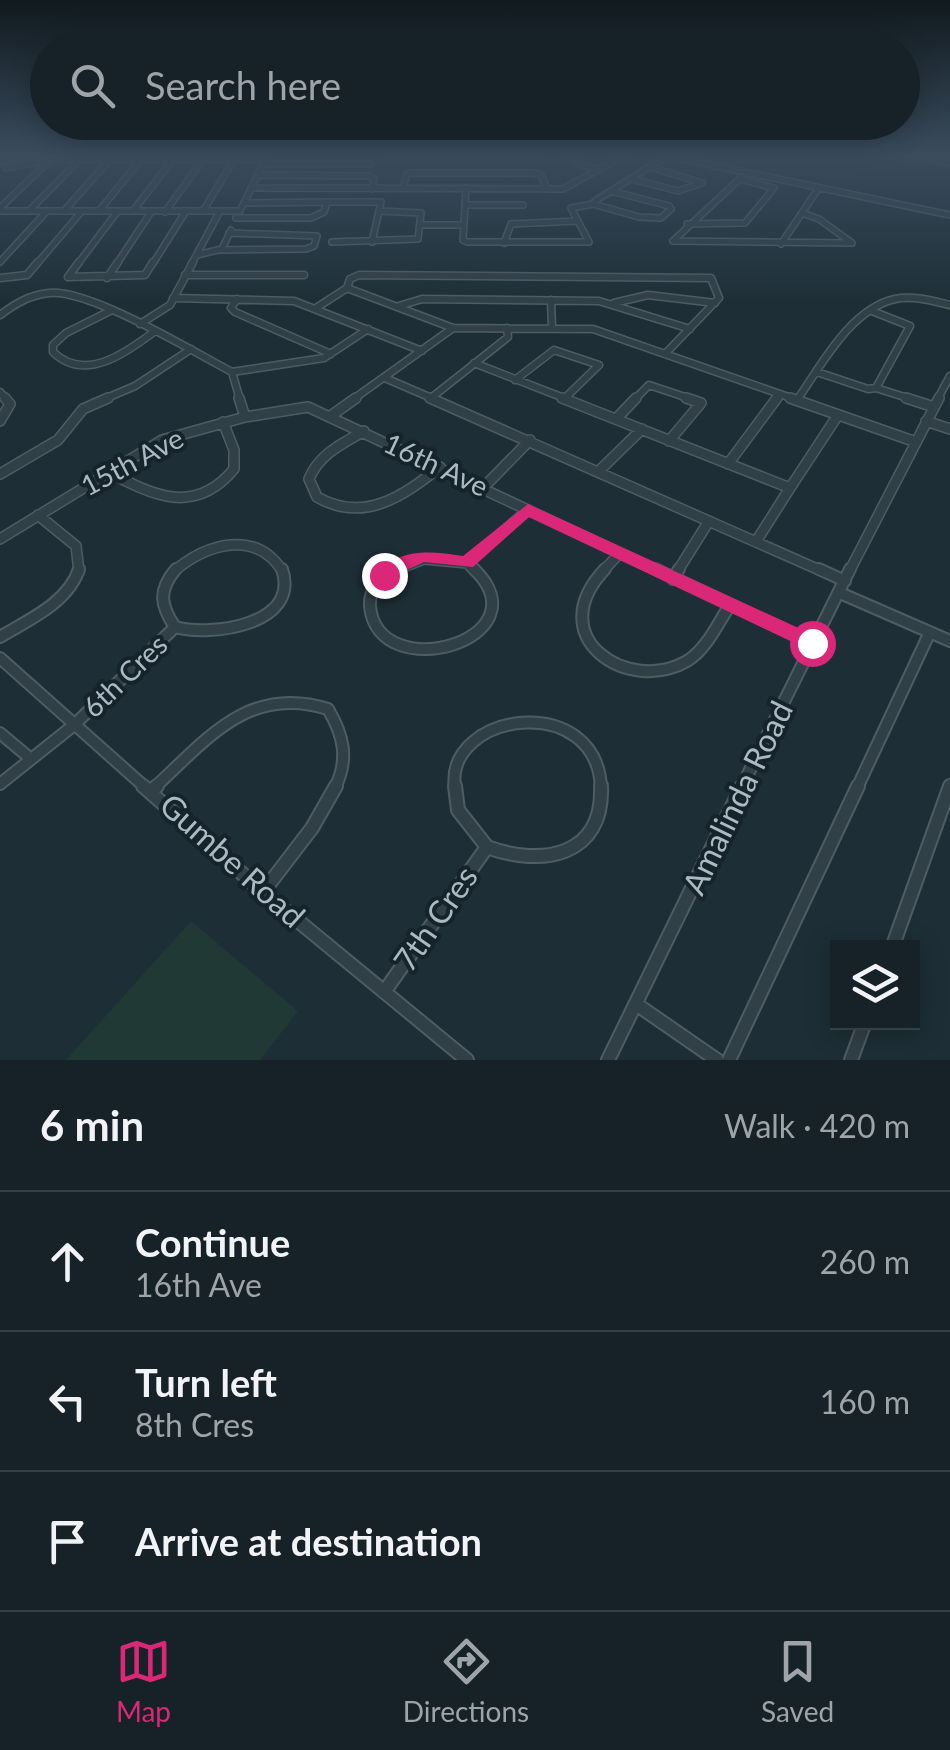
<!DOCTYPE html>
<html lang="en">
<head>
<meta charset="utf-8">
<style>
	:root { --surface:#162228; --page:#1f2a30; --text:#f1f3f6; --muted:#9ea4a8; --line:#353f45; --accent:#db2777 }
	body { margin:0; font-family:Lato,sans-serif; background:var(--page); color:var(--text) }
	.controls { position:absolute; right:30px; bottom:30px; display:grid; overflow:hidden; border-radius:0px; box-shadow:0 5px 25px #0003 }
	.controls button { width:90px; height:90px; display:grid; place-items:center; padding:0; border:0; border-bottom:2px solid var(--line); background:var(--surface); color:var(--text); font:50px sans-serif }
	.stop { position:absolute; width:30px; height:30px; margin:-22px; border:8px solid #db2777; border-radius:50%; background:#fff }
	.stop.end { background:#db2777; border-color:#fff; box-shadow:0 2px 10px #0008 }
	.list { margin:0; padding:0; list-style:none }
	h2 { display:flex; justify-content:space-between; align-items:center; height:130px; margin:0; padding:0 40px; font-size:42px }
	h2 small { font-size:32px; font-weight:400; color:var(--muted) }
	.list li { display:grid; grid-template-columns:65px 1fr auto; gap:30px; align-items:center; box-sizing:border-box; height:140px; padding:0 40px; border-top:2px solid var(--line) }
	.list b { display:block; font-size:38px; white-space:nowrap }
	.list p { margin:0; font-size:32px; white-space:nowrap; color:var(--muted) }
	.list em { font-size:32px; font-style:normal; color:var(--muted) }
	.icon { flex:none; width:55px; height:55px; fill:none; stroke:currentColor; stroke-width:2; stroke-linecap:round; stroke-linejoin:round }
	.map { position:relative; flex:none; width:950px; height:1060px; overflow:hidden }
	.search { position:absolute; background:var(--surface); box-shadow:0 5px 25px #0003; left:30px; right:30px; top:30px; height:110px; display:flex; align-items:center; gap:25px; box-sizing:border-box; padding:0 35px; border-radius:55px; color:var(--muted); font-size:38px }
	.sheet { height:550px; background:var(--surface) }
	nav { display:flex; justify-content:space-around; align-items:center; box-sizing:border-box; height:140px; border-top:2px solid var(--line); background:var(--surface); font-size:28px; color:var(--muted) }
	nav a { display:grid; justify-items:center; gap:5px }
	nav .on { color:var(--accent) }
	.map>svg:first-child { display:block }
	.green { fill:#203935 }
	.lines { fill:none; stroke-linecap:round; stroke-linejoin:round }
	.river { fill:#2e4c5c; fill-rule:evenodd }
	.minor-far4-casing { stroke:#4e5d65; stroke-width:8 }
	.minor-far3-casing { stroke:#4e5d65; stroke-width:9 }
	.minor-far2-casing { stroke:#4e5d65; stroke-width:12 }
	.minor-far1-casing { stroke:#4e5d65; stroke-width:14 }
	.minor-casing { stroke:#4e5d65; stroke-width:16 }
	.minor-far4 { stroke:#313f46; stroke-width:5 }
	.minor-far3 { stroke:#313f46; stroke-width:6 }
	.minor-far2 { stroke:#313f46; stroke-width:9 }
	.minor-far1 { stroke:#313f46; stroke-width:10 }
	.minor { stroke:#313f46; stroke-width:12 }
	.route { fill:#db2777 }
	.labels { text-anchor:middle; stroke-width:8; stroke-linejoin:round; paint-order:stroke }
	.street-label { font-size:28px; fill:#aabac4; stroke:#17232a }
	.near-street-label { font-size:32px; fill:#aabac4; stroke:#17232a }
</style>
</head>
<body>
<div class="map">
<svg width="950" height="1060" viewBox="0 0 950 1060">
	<rect width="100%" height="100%" fill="#1d2e36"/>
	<path class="green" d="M 191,921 L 298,1011 L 260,1060 L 66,1060 Z"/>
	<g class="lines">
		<path class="river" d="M 897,156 L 911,156 L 950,164 L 950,168 Z"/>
		<g class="minor-far4-casing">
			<path id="minor-far4" d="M 392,156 L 536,156
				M 570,156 L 576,163 L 598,170
				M 668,156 L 950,215
				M 0,162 L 21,156
				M 264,164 L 371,164
				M 6,168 L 51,159 L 266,159
				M 745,174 L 673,241 L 852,243 L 819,219 L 802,213
				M 259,175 L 369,176 L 374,179 L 372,189
				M 632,179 L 678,191 L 702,183 L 651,167
				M 252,188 L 563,189 L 623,156
				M 403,188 L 407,174 L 412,173 L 533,173 L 541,175 L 547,189
				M 466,188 L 463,240 L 467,242 L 589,242 L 571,208 L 593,204
				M 611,191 L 669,206 L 671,209 L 661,218 L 639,217 L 593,204 L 595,201 L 667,156
				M 327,202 L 381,202 L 372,242
				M 466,205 L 523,205
				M 242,207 L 266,158
				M 0,208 L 51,159
				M 0,211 L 240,211
				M 29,211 L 81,158
				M 64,211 L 112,157
				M 99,211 L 142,158
				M 133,211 L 174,158
				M 203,211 L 235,158
				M 165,212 L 204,158
				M 236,218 L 311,218 L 324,212 L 327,202 L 244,203
				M 687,224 L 745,223 L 774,188 L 740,179
				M 421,225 L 463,225
				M 332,242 L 418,239 L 421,213 L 379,211
				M 504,243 L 511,224 L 578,221
				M 781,244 L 818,189
				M 219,250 L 306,249 L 314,246 L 317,236 L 229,233
				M 197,255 L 222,249 L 231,230
				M 0,262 L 47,211
				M 36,265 L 82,211
				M 77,265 L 117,212
				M 116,265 L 151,212
				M 152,265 L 186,211
				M 191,265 L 220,211"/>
		</g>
		<g class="minor-far3-casing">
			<path id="minor-far3" d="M 79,262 L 68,277 L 145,275 L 153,262
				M 185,275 L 304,275
				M 0,278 L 27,275 L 38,262
				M 107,278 L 118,262
				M 173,298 L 294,301 L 422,351
				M 237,299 L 231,308 L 235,312 L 331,354
				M 551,300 L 552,328
				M 614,303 L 648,295 L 715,303
				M 399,306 L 422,299 L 599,301 L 690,329
				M 316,308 L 347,288
				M 110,311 L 66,333 L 53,345 L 53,352 C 85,383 126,353 155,331
				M 0,315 C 15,304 29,295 49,293 C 90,289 192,351 232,372 L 240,400
				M 140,324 L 170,305 L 193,262
				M 665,354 L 719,298 L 711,278 L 359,275 L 350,279 L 347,288 L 453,328 L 593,329 L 797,400
				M 474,363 L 569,400
				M 232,372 L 324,358 L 368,329
				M 817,372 L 868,389 L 876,388 L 910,326 L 872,311
				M 385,378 L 436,400
				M 515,380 L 554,350 L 599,365 L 564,399
				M 876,388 L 914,400
				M 0,392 L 7,400
				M 431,398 L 508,337 L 507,328
				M 102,400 L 135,386 L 191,349
				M 352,400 L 453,328
				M 634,400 L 649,385 L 694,400
				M 775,400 L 780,394
				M 797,400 C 821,366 850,309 895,299 C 913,295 933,301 950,305
				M 937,400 L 950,376"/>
		</g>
		<g class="minor-far2-casing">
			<path id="minor-far2" d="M 239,398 L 245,417
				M 430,398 L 824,572
				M 562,398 L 790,488 L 757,540
				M 790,398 L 916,442
				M 906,398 L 934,407
				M 332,415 L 356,398
				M 616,419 L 636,398
				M 0,421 L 10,404 L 5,398
				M 926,421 L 950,429
				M 364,431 C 342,444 319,454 309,479 L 317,497 C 364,524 403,496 440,467
				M 669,441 L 701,403 L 686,398
				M 728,464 L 777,398
				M 107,471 C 153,496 195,516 234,469 L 234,450 L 223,422
				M 599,471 L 642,429
				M 0,474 L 58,440 L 83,409 L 108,398
				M 484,487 L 530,440
				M 790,488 L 838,415
				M 38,515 L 76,546 L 79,572
				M 0,539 L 162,440 L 245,417 L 308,407 L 660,572
				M 467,563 L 476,572
				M 467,563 L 528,510
				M 173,572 C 206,544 256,528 283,572
				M 391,572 L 424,559 L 467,563
				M 602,572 L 619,554
				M 677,572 L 709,521
				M 849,572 L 939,398"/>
		</g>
		<g class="minor-far1-casing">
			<path id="minor-far1" d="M 395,569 C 381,577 369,589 370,606 C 377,688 547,640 474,569
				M 605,569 C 540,638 629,695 687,661 C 706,650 718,623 730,605
				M 655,569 L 812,643
				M 819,569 L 845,581
				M 673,579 L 679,569
				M 840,593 L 950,641
				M 175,627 C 211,637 301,625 282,569
				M 175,627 C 160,605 158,590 176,569
				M 0,637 C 28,620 68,603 79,569
				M 0,658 L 146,788
				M 0,733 L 31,759
				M 0,784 L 74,725 L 175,627
				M 154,788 C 207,739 249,684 328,709 C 344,736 349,759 335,788
				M 455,788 C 444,712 597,690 601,788
				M 741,788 L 850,569
				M 857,788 L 930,632"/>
		</g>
		<g class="minor-casing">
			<path id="minor" d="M 143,786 L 263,892 L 467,1060
				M 455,786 L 458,810 L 487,847
				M 152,790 L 157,786
				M 487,847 C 542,867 604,857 601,786
				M 263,892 L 312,828 L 336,786
				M 892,948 L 950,786
				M 384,992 L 487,847
				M 636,1004 L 717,1060
				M 608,1060 L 742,786
				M 729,1060 L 858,786
				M 851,1060 L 865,1022"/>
		</g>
		<use href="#minor-far4" class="minor-far4"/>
		<use href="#minor-far3" class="minor-far3"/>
		<use href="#minor-far2" class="minor-far2"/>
		<use href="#minor-far1" class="minor-far1"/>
		<use href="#minor" class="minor"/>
	</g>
	<linearGradient id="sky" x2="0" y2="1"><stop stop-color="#10191e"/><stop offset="0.51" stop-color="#3a4c5d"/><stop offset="1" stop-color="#3a4c5d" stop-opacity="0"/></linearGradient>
	<rect width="950" height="304" fill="url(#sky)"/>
	<path class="route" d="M 528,504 L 818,637 L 821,643 L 818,648 L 805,648 L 529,517 L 473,567 L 424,562 L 384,581 L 376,575 C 398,547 432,551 463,556 Z"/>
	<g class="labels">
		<g class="street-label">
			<text transform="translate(132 462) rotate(-28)" y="10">15th Ave</text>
			<text transform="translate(436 465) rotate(25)" y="10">16th Ave</text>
			<text transform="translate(125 676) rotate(-44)" y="10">6th Cres</text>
		</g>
		<g class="near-street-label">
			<text transform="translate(738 798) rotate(-64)" y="11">Amalinda Road</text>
			<text transform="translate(232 861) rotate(42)" y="11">Gumbe Road</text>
			<text transform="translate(436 919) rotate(-55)" y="11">7th Cres</text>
		</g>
	</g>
</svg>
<div class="controls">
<button><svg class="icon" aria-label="layers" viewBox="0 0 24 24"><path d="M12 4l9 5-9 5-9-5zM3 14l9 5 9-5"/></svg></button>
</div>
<div class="stop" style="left:812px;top:643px"></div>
<div class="stop end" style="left:384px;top:575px"></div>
<div class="search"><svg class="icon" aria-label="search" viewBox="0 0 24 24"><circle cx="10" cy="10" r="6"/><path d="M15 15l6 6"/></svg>Search here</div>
</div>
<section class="sheet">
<h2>6 min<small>Walk · 420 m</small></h2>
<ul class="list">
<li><svg class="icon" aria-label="ahead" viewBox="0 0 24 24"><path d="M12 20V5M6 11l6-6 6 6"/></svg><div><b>Continue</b><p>16th Ave</p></div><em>260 m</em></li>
<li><svg class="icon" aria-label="left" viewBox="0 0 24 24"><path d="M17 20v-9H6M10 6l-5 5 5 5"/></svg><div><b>Turn left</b><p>8th Cres</p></div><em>160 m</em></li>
<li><svg class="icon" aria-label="arrive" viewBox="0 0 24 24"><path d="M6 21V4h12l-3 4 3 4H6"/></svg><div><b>Arrive at destination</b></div></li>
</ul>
</section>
<nav>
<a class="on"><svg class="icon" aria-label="map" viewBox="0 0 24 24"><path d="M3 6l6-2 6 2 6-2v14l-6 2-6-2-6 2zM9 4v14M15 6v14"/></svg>Map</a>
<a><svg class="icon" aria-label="directions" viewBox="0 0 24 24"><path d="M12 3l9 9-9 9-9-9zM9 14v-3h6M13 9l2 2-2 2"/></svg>Directions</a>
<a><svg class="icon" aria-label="saved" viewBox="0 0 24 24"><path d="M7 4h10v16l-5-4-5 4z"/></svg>Saved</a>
</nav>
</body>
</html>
